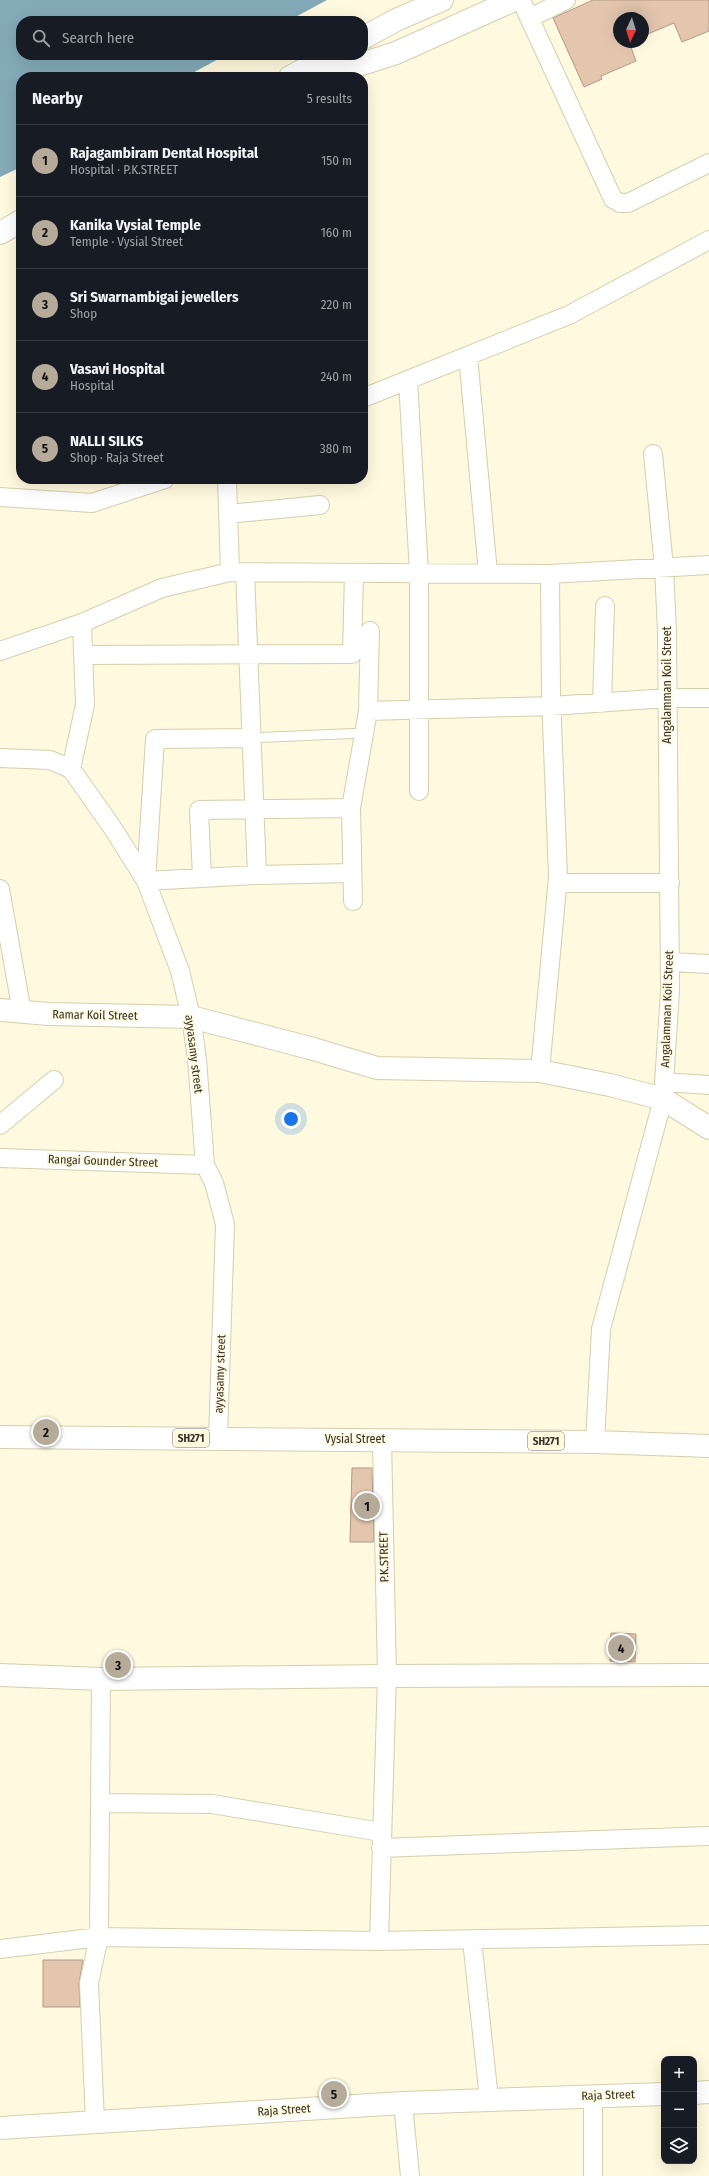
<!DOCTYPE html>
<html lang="en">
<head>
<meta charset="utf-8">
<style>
	:root { --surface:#171b24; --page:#20242c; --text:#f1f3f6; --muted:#9ea1a6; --line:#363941; --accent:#b6ab98 }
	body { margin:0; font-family:"Fira Sans Condensed",sans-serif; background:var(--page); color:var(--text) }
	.controls { position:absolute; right:12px; bottom:12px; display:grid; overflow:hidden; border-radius:8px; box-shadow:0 4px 16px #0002 }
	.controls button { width:36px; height:36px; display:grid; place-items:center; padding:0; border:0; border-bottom:1px solid var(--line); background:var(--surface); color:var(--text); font:20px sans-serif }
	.compass { position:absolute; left:613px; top:12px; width:36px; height:36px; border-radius:50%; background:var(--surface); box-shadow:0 4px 16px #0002; rotate:184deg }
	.you { position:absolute; left:291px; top:1119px; width:14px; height:14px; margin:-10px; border:3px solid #fff; border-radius:50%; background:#1a73e8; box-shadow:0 0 0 6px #1a73e833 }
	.badge { display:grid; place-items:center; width:26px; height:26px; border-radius:50%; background:var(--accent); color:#111; font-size:13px; font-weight:700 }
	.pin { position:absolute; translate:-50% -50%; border:2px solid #fff; box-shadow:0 1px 4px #0006 }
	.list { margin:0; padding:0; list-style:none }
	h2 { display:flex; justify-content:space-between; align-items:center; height:52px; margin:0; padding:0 16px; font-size:17px }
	h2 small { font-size:13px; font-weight:400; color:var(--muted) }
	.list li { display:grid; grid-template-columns:26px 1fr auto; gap:12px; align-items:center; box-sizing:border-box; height:72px; padding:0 16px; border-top:1px solid var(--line) }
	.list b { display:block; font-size:15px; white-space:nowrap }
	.list p { margin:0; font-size:13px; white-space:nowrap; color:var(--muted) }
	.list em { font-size:13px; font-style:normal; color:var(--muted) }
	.icon { flex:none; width:22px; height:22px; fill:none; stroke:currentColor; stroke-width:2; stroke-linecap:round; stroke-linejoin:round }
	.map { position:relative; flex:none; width:709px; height:2176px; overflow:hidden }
	.search { position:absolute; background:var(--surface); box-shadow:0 4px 16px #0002; left:16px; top:16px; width:352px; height:44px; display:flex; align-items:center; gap:10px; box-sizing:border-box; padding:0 14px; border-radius:16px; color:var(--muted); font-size:15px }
	.panel { position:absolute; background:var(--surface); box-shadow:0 4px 16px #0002; left:16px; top:72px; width:352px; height:412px; border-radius:16px }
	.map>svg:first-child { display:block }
	.water { fill:#83abb7 }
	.building { fill:#e4c6ae; stroke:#b49984 }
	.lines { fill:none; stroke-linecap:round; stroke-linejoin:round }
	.service-casing { stroke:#d5ceae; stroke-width:11 }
	.minor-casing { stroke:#d5ceae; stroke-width:20 }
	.tertiary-casing { stroke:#d5ceae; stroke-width:24 }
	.secondary-casing { stroke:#d5ceae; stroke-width:24 }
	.primary-casing { stroke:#d5ceae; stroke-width:24 }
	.service { stroke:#fff; stroke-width:9 }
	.minor { stroke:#fff; stroke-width:18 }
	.tertiary { stroke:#fff; stroke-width:22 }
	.secondary { stroke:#fff; stroke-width:22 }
	.primary { stroke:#fff; stroke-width:22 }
	.labels { text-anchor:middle; stroke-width:3.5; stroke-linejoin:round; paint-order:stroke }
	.shield { fill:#fff9df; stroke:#716d5d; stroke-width:1 }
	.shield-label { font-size:11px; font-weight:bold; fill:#343125 }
	.street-label { font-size:12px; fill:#343125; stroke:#fff9df }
</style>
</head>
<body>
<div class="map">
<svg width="709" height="2176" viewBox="0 0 709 2176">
	<rect width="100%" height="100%" fill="#fff9df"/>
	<path class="water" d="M 0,0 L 327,0 L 288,21 L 21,21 L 21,55 L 226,55 L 185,77 L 21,77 L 21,167 L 0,177 Z"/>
	<path class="building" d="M 593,0 L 709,0 L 709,31 L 682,42 L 674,23 L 643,36 L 643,18 L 619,18 L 619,42 L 629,42 L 636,61 L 601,76 L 602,79 L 584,87 L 553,18 Z
		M 352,1468 L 372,1468 L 374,1542 L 350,1542 Z
		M 611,1633 L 636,1634 L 635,1662 L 610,1661 Z
		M 43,1960 L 83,1960 L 79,1983 L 80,2007 L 43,2007 Z"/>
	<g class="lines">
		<g class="service-casing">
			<path id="service" d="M 251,738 L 364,733"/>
		</g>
		<g class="minor-casing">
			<path id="minor" d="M 521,0 L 613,199 L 620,203 L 628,203 L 709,163
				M 530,18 L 566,0
				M 468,356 L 488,573
				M 408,380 L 419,573 L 419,791
				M 363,398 L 569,315 L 709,240
				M 227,479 L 230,572
				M 0,497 L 92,503 L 165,479
				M 228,514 L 320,505
				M 245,572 L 257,875 L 146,881 L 155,739 L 251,738
				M 0,651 L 82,623 L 162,588 L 230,572 L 550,574 L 709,565
				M 83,655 L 352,654 L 354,573
				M 602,703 L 605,606
				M 368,711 L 551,706 L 667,698 L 709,698
				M 0,758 L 50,760 L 71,769 L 112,827 L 146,881 L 180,971 L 191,1017 L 197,1059 L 205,1165 L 214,1183 L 225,1224 L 218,1438
				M 71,769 L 85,705 L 82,623
				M 257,875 L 352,873
				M 202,878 L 199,810 L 351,808
				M 558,883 L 670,883
				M 0,889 L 22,1012
				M 353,901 L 351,808 L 368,711 L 370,631
				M 670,962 L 709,964
				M 540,1071 L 558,877 L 551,696 L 550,574
				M 664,1082 L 709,1085
				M 0,1125 L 54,1080
				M 0,1158 L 205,1165
				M 595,1442 L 601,1329 L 663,1099 L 670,991 L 667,632 L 664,567 L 653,454
				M 100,1803 L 212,1804 L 381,1832
				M 381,1848 L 709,1836
				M 472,1940 L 489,2099
				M 379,1941 L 387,1676 L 382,1439
				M 0,1949 L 99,1937 L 379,1941 L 709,1935
				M 403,2103 L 410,2176
				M 95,2122 L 89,1983 L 99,1937 L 101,1679
				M 593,2176 L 593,2096"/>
		</g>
		<g class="tertiary-casing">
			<path id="tertiary" d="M 0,1010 L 49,1014 L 191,1017 L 310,1048 L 377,1068 L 540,1071 L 610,1085 L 663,1099 L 709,1128"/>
		</g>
		<g class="secondary-casing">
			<path id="secondary" d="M 0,1675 L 101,1679 L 387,1676 L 709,1675
				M 694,2093 L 709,2092
				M 0,2128 L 403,2103 L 664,2094"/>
		</g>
		<g class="primary-casing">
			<path id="primary" d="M 363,38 L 396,20 L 442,0
				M 290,77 L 331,55
				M 321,77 L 396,53 L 514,0
				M 0,233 L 21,221
				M 0,1437 L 595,1442 L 709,1446"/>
		</g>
		<use href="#service" class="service"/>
		<use href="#minor" class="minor"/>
		<use href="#tertiary" class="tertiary"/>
		<use href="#secondary" class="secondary"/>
		<use href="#primary" class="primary"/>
	</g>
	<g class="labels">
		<g class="shield">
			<rect x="173" y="1429" width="36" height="18" rx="3"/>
			<rect x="528" y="1432" width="36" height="18" rx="3"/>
		</g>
		<g class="shield-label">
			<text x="191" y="1442">SH271</text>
			<text x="546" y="1445">SH271</text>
		</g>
		<g class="street-label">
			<text transform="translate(667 685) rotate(-90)" y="4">Angalamman Koil Street</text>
			<text transform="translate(667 1009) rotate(-88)" y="4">Angalamman Koil Street</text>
			<text transform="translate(95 1015) rotate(1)" y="4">Ramar Koil Street</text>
			<text transform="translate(194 1054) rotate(83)" y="4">ayyasamy street</text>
			<text transform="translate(103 1161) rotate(2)" y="4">Rangai Gounder Street</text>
			<text transform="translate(220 1374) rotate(-88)" y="4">ayyasamy street</text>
			<text x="355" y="1443">Vysial Street</text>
			<text transform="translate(384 1557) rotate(-91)" y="4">P.K.STREET</text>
			<text transform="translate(608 2095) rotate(-2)" y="4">Raja Street</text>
			<text transform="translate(284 2110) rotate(-4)" y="4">Raja Street</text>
		</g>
	</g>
</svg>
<div class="controls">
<button>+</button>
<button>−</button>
<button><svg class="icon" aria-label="layers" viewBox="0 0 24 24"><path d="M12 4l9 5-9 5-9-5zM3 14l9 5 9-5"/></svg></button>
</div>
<svg class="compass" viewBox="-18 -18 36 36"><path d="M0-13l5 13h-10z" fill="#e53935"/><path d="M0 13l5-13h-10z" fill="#9ea1a6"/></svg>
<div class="you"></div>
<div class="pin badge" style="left:367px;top:1506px">1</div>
<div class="pin badge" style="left:46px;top:1432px">2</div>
<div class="pin badge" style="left:118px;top:1665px">3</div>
<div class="pin badge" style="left:621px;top:1648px">4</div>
<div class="pin badge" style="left:334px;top:2094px">5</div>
<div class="search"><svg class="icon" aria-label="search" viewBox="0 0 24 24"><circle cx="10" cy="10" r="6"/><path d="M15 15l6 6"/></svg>Search here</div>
<section class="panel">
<h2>Nearby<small>5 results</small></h2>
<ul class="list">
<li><span class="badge">1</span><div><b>Rajagambiram Dental Hospital</b><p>Hospital · P.K.STREET</p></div><em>150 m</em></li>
<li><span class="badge">2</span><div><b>Kanika Vysial Temple</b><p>Temple · Vysial Street</p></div><em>160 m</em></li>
<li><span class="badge">3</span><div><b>Sri Swarnambigai jewellers</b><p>Shop</p></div><em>220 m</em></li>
<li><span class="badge">4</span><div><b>Vasavi Hospital</b><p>Hospital</p></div><em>240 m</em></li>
<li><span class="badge">5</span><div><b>NALLI SILKS</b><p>Shop · Raja Street</p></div><em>380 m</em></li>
</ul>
</section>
</div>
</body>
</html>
